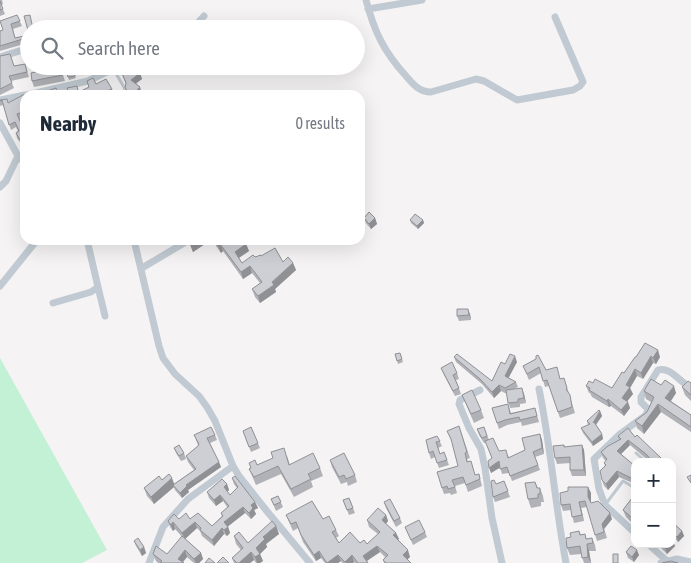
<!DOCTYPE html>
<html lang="en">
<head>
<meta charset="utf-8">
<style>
	:root { --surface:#fff; --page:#f2f2f3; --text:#1f2937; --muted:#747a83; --line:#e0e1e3 }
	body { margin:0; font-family:"Asap Condensed",sans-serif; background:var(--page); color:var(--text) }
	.controls { position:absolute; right:15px; bottom:15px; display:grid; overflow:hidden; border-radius:10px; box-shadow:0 5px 20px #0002 }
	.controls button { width:45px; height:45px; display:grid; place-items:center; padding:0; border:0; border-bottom:1px solid var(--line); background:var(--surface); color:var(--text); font:25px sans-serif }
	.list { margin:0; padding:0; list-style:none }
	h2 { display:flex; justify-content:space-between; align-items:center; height:65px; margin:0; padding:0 20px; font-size:21px }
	h2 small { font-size:16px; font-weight:400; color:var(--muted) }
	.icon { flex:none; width:28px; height:28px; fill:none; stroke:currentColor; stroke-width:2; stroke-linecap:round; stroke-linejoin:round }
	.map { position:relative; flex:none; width:691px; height:563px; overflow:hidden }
	.search { position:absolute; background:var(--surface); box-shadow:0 5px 20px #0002; left:20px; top:20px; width:345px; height:55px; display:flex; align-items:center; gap:12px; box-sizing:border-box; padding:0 18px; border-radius:28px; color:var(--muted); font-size:19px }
	.panel { position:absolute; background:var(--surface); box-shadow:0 5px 20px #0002; left:20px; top:90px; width:345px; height:155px; border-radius:15px }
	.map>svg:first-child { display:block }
	.green { fill:#c3f1d5 }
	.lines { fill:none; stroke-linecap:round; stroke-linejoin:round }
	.lane { stroke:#c1cad2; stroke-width:3 }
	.street { stroke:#c1cad2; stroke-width:7 }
	.wall { fill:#b0b2b7 }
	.shaded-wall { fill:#909195 }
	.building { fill:#cdcfd5; stroke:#909195 }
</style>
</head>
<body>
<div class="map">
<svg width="691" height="563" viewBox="0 0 691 563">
	<rect width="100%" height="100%" fill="#f5f3f3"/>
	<path class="green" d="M 0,358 L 107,550 L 82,563 L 0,563 Z"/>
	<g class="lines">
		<path class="lane" d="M 114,70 L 125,89 L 121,95
			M 636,453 L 646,462
			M 605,505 L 623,481 L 635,488"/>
		<path class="street" d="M 366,0 C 374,31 384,52 406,76 C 413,84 419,92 431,92 L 476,79 L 484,81 L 517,100 L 573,90 L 580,86 L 583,82 L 555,17
			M 368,9 L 422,0
			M 192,29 L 204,16
			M 0,57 L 29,48
			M 27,95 L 88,81 L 119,66
			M 0,100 L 25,95
			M 0,123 L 18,156 L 25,163
			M 0,187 L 6,181 L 18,156
			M 134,240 L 159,346 L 163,358 L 175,374 L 199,396 L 207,407 L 215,421 L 233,466 L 239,476 L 266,510 L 310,563
			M 142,268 L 189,240
			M 0,286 L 37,240
			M 98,287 L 105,316
			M 53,303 L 91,292 L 98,287 L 87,240
			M 539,389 C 551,447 555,505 566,563
			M 480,390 L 460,400 L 459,404 L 469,428 L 481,449 L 485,468 L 492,518 L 502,563
			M 635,533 L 605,505 L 599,489 L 594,459 L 620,434 L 646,415 L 648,409 L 641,402 L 641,397 L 658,370 C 668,367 676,377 684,383
			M 648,544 L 667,561
			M 149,563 L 163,527 L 188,499 L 233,466
			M 661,563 L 677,559 L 691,562"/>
	</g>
	<path class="wall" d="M 0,0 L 2,0 L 3,4 L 1,5 L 5,14 L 0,16 Z
		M 17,15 L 22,26 L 13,29 L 15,38 L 29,35 L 29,43 L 27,43 L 0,51 L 0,31 L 3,30 Z
		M 0,56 L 14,66 L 25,64 L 29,77 L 11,81 L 14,88 L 0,95 Z
		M 41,66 L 57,66 L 60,73 L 63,75 L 65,81 L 34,87 L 32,81 L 43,70 Z
		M 81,66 L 88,66 L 90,72 L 84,74 Z
		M 121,71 L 129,71 L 140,73 L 142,79 L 136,84 L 140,87 L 141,92 L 139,95 L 129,95 L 127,93 L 125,88 L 126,84 Z
		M 74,73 L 76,78 L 69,80 L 67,74 Z
		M 96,84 L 112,89 L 114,95 L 82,95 L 89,87 Z
		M 25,95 L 25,117 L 20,119 L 23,128 L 25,127 L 25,143 L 22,145 L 17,138 L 16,133 L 18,131 L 16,127 L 11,130 L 3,105 L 0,106 L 0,100 L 8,103 Z
		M 364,218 L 375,218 L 377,224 L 371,229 L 366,223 Z
		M 410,220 L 423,220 L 424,223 L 418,229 L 411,223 Z
		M 188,240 L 211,240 L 193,252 Z
		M 214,240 L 227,240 L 228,241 L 233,243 L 246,244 L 249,251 L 239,258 L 242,263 L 255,257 L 261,256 L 283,262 L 293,263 L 296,270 L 275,289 L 276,292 L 260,303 L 255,297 L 252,289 L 260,283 L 252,273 L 243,279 L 223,251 L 221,253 L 216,246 Z
		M 470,314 L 471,320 L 459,321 L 457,316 Z
		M 645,343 L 660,357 L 656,364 L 653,363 L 643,379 L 637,376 L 630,388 L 633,394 L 627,401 L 630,408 L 624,416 L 611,406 L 609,407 L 592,397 L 590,393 L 589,393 L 586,386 L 593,383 L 612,388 L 636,357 Z
		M 400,353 L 403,362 L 398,364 L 395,354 Z
		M 454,357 L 492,381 L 505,364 L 517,362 L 508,378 L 516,382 L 518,387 L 514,389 L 524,394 L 526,403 L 520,404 L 520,407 L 510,408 L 507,394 L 501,391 L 494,398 L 482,384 L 456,362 Z
		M 536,359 L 546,370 L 561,379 L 566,384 L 575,413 L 560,418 L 549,386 L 545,387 L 541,373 L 529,380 L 523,366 Z
		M 441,368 L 457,373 L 459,379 L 456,380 L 461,394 L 455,396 L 443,373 Z
		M 691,383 L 691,401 L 685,395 L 682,387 Z
		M 644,391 L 676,393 L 671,401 L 691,415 L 691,432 L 661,412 L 644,434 L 637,428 L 635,421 L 647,412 L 651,402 L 646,399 Z
		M 462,395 L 481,410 L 484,418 L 474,423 Z
		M 508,404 L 511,413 L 535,408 L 539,422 L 522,426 L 521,422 L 507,425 L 499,429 L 492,408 Z
		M 600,411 L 602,416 L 596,425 L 602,434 L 603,439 L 593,446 L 583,433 L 581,428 L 588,425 L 587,421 Z
		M 459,426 L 470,458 L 467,459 L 468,462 L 471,461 L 475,475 L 479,474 L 482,486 L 468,492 L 465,483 L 455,486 L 457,493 L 451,495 L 450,493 L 444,494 L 442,488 L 458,466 L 452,442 L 447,431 Z
		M 251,427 L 260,448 L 251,452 L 243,431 Z
		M 484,427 L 489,440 L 499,451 L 508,455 L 509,458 L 525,450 L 540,434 L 542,440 L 544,454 L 535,457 L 540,470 L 512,481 L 509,473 L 502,474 L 500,467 L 491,473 L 492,458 L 486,443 L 484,443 L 479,435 L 477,429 Z
		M 194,435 L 215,435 L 217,440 L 210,443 L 221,467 L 188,490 L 189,492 L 182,498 L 175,490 L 174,487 L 154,504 L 147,496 L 144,488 L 162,480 L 174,484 L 194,470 L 188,462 L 186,456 L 198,446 L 198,445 Z
		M 437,436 L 442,446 L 438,448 L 440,454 L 444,452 L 449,465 L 439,468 L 435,457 L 431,459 L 429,453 Z
		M 618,436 L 635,437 L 662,462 L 650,462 L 630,445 L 621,454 L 635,466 L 635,484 L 619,477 L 608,490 L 604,486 L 602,480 L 605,466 L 604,463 L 606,461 L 603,458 L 601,452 L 619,440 Z
		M 564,445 L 565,447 L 582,445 L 584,450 L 586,476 L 572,476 L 570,470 L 570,463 L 557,464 L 555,458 Z
		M 174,448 L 184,453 L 186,459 L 181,461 L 176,453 Z
		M 287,456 L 290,465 L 320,468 L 323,476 L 311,481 L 313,487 L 294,497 L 281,474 L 256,485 L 249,469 L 257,465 Z
		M 330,460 L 355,475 L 357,482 L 348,486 L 347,482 L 341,484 L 332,467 Z
		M 232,478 L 255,502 L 258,508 L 254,510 L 256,514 L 251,519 L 245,513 L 228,526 L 230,533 L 227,536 L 224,534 L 214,546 L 202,536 L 200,531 L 197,528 L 185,539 L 201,553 L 203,559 L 199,563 L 194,563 L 187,557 L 183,562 L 184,563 L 158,563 L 156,561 L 153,554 L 167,554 L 184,539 L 175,529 L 173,531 L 170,527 L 168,521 L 190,519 L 212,526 L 222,516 L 221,513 L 228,508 L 223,501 L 216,506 L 209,498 L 207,492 L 227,484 L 229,490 L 227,492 L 230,495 L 237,488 L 234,484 Z
		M 504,481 L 510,497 L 495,502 L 493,497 L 496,484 Z
		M 535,482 L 538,488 L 540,488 L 543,496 L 544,502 L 541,502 L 541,506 L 531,508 L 528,499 Z
		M 588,487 L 591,493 L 591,503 L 612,519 L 604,529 L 607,538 L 597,541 L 587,507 L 581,508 L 584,521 L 574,523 L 571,510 L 563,511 L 561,505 Z
		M 635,494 L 635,522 L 633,524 L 626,517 L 623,510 Z
		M 278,496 L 283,507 L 276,511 L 271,499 Z
		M 349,498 L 355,513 L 349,515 L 343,500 Z
		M 384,502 L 400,518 L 402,523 L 396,527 L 386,508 Z
		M 286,515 L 323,519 L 336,530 L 339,536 L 336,538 L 339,543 L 360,543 L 367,544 L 378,534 L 369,527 L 367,520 L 386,515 L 388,521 L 386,524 L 396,533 L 399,539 L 398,540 L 410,557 L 407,559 L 411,563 L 384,563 L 383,560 L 385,557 L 380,552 L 367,561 L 368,563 L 355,563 L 354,562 L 353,563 L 342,563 L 341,561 L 338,563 L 325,563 L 321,558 L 316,561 L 303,542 L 298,528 L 293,531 Z
		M 672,522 L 682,531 L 684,536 L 678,542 L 672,535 Z
		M 276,526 L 279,534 L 266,544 L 267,547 L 260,554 L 263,561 L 260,563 L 256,563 L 254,560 L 250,563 L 234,563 L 232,558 L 241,550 L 236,544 L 234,536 L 248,543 Z
		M 405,527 L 425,532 L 427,537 L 413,545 Z
		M 579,531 L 581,535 L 585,534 L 586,539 L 592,538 L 595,545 L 596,551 L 589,551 L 591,563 L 584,563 L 581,554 L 570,555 L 567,548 L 571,537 Z
		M 134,541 L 144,547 L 146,553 L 142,556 L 136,546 Z
		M 657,544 L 672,544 L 675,546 L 667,554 Z
		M 626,552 L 639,555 L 634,562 L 628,558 Z"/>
	<path class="shaded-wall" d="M 140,73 L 142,79 L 133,85 L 131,80 Z
		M 140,87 L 141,92 L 139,95 L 133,95 Z
		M 25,137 L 25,143 L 22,145 L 20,140 Z
		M 375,218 L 377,224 L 371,229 L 369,224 Z
		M 423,220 L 424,223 L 418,229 L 417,226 Z
		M 196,240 L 211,240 L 193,252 L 190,244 Z
		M 220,244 L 223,251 L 221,253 L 218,246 Z
		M 246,244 L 249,251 L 237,259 L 235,252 Z
		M 293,263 L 296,270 L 275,289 L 276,292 L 260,303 L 258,296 Z
		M 250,266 L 252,273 L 243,279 L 241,272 Z
		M 468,309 L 470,314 L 471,320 L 469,315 Z
		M 658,350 L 660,357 L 656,364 L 653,358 Z
		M 515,356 L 517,362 L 507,381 L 505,376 Z
		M 651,356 L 653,363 L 643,379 L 641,373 Z
		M 635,369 L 637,376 L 630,388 L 633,394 L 625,404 L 622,398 L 626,385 Z
		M 499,385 L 501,391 L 494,398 L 492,392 Z
		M 674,386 L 676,393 L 668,405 L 665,398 Z
		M 522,388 L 524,394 L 526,403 L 524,398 Z
		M 608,399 L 611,406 L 609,407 L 607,401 Z
		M 628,402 L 630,408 L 624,416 L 621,410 Z
		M 658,404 L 661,412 L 644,434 L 642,426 Z
		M 600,411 L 602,416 L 594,427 L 593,423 Z
		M 540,434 L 542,440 L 544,454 L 542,448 Z
		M 602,434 L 603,439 L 593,446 L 592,442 Z
		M 628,440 L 630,445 L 619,456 L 617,451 Z
		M 582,445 L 584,450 L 586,476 L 584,470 Z
		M 661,458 L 662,462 L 657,462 Z
		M 499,461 L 501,467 L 491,473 L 489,468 Z
		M 219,462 L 221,467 L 188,490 L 189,492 L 182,498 L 180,493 L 186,485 Z
		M 617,471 L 619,477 L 608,490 L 606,484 Z
		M 172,478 L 175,486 L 173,485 L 174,487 L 154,504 L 151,497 Z
		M 227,484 L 229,490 L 226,493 L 224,487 Z
		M 588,487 L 591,493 L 591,503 L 588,497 Z
		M 220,495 L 223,501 L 216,506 L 214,500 Z
		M 255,502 L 258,508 L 254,510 L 256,514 L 251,519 L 249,513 L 251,505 Z
		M 579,502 L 581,508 L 584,521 L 582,515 Z
		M 243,507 L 245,513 L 226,528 L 224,522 Z
		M 635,511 L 635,522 L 633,524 L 631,517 Z
		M 610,513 L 612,519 L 604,529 L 607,538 L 602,524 Z
		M 386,515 L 388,521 L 384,526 L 382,520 Z
		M 173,522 L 175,529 L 173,531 L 171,525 Z
		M 195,522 L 197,528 L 185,539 L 182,533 Z
		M 276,526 L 279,534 L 266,544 L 267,547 L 260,554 L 263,561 L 260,563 L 257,563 L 255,557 L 256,548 L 263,537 Z
		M 228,527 L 230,533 L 227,536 L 224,530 Z
		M 222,528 L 224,534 L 214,546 L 212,540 Z
		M 682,531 L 684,536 L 678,542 L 677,537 Z
		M 396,533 L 399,539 L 396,541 L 393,535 Z
		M 672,539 L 675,546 L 667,554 L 665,547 L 668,544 L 672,544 Z
		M 587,544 L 589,551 L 591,563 L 588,557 Z
		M 377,546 L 380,552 L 365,562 L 363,556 Z
		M 144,547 L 146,553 L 142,556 L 140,550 Z
		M 185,550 L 187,557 L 182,563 L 178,559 Z
		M 408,550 L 410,557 L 406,561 L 403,555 Z
		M 637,550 L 639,555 L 634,562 L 632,557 Z
		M 319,551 L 321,558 L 316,561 L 314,555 Z
		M 251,552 L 254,560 L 250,563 L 239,563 Z
		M 201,553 L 203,559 L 199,563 L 196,563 L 194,559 Z
		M 338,555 L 341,561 L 338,563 L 327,563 Z
		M 352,555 L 354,562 L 353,563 L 346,563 L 345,562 Z"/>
	<path class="building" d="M 0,1 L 3,9 L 0,10 Z
		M 17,15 L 20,21 L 11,24 L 15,38 L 29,35 L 29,39 L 26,38 L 0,46 L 0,31 L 3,30 L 0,21 Z
		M 30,15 L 33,29 L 29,29 L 29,34 L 24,16 Z
		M 10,54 L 14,66 L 25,64 L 27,72 L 9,76 L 12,83 L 0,89 L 0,56 Z
		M 42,66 L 57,66 L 60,73 L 63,75 L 32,81 L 31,73 L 44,70 Z
		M 137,67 L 140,73 L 131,80 L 140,87 L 133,95 L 132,95 L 125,88 L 126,83 L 121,71 L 127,68 L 129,71 Z
		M 74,73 L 75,76 L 68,77 L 67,74 Z
		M 93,78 L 96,84 L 106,79 L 112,89 L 96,95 L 82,95 L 81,91 L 89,87 L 87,81 Z
		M 77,86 L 79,95 L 69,95 L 67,88 Z
		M 56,88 L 58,95 L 36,95 Z
		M 23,95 L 25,95 L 25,111 L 17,114 L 23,128 L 25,127 L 25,137 L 20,140 L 16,133 L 19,131 L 15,122 L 9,125 L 2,100 L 0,101 L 0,100 L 7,99 L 8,103 Z
		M 369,212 L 375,218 L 369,224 L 364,218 Z
		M 415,214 L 423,220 L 417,226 L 410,220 Z
		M 188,240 L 196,240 L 190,244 Z
		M 214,240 L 227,240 L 228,241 L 231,240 L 233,243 L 238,240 L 243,240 L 246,244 L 235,252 L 242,263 L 253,255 L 255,257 L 261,255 L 261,256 L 275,248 L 283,262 L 288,257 L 293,263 L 272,282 L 274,285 L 258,296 L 252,289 L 262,282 L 250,266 L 241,272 L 220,244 L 218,246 Z
		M 457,309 L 468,309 L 469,315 L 457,316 Z
		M 645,343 L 658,350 L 653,358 L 651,356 L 641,373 L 635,369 L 626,385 L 630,387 L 622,398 L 628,402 L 621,410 L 608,399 L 607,401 L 589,390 L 590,388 L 586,386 L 589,381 L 593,383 L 595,379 L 612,388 L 622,372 L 624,373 L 635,357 L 636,357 Z
		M 400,353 L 402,359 L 397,361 L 395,354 Z
		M 457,354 L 492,381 L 501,362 L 505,364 L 510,354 L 515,356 L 505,376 L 516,382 L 505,388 L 499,385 L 492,392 L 480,379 L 454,357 Z
		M 538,355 L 546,370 L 557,367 L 560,379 L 564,378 L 567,388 L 566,389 L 570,395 L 572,407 L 558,412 L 547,380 L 543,381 L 539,367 L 527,374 L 523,366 L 536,359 L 536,356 Z
		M 452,362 L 457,373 L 453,375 L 459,388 L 453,391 L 441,368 Z
		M 651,379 L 661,385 L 665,380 L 674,386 L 665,398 L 691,415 L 691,427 L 658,404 L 642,426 L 635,421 L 647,412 L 654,397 L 644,391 Z
		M 688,381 L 691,383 L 691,395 L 682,387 Z
		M 522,388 L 524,398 L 518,399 L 518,402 L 508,403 L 506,390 Z
		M 472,390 L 481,410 L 471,414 L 462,395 Z
		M 508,404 L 510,414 L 535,408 L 537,416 L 520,420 L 519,417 L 505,420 L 497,423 L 492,408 Z
		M 599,410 L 600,411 L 593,423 L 594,422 L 602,434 L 592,442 L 581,428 L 590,424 L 587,421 Z
		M 459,426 L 467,452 L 465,453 L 467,462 L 471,461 L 475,475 L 479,474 L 480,479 L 466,485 L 463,477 L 452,480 L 455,487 L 448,489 L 447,486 L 442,488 L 437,472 L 458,466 L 451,439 L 447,431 Z
		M 211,427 L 215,435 L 207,438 L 219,462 L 186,485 L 187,486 L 180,493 L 173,485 L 196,469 L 186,456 L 198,446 L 199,444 L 194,435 Z
		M 251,427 L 258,443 L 249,447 L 243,431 Z
		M 484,427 L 487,436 L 482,438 L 477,429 Z
		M 628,428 L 635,437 L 637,435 L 661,458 L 657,462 L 653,462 L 646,454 L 628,440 L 617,451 L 635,466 L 635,480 L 617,471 L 606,484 L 602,480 L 600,471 L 606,465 L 604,463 L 607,459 L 601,452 L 608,446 L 621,439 L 618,436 Z
		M 540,434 L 542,448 L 533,452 L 538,465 L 510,476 L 507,467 L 500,469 L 499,461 L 489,468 L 488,461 L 492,458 L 485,441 L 493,438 L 499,451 L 506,450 L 508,458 L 525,450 L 522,438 Z
		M 437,436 L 440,441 L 436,442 L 440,454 L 444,452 L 447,460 L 437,463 L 433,451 L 429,453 L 426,440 Z
		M 179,445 L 184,453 L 179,456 L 174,448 Z
		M 564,445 L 564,447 L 582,445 L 584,470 L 570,470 L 570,457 L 555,458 L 553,446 Z
		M 284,448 L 289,465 L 313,453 L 320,468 L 308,474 L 311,479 L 291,489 L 278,466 L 254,477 L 249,469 L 251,468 L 249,463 L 255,460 L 257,465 L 273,458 L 271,452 Z
		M 344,453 L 355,475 L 346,479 L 344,475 L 339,477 L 330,460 Z
		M 169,474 L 172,478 L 151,497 L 144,488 L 159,476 L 162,480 Z
		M 691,475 L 691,483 L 687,477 Z
		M 235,476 L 255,502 L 251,505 L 253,508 L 249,513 L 243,507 L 224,522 L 228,527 L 224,530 L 222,528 L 212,540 L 200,530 L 201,528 L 195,522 L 182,533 L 173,522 L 171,525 L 168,521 L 174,514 L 179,519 L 186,513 L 190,519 L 198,513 L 212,526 L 223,516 L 221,513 L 229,506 L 220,495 L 214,500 L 207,492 L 222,479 L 227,484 L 224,487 L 230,495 L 238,487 L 232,478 Z
		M 494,480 L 496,484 L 504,481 L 508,491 L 493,497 L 491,481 Z
		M 535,482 L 537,488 L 540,488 L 540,494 L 538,494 L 538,498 L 528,499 L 525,483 Z
		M 568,487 L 588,487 L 588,497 L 591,503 L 598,501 L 610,513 L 602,524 L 604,532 L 595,535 L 585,501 L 579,502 L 582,515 L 572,517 L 570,504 L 561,505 L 560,493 L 568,491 Z
		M 635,494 L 635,511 L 631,517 L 623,510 Z
		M 278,496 L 281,502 L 274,505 L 271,499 Z
		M 349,498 L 353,508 L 347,510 L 343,500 Z
		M 390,499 L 400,518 L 394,521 L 384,502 Z
		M 312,501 L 323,519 L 329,516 L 336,530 L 332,532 L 339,543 L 350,532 L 360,543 L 364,540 L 367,544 L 380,532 L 367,520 L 378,508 L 386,515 L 382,520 L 396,533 L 393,535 L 408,550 L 403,555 L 411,563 L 386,563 L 383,560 L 388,555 L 377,546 L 363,556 L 368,563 L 358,563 L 352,555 L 345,562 L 338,555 L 327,563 L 319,551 L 314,555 L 301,535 L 296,522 L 291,524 L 286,515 Z
		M 419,520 L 425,532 L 411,540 L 405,527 Z
		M 272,521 L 276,526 L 263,537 L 265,539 L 256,548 L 260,554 L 255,557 L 251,552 L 239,563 L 237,563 L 232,558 L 243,548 L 234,536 L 239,532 L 248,543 Z
		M 672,522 L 682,531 L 677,537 L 672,532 Z
		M 579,531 L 580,535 L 585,534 L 586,539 L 592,538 L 593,543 L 587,544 L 588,557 L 582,558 L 580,546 L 567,548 L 566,538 L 571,537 L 570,533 Z
		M 182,536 L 201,553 L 194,559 L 185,550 L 178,559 L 184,563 L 160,563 L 162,561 L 153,554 L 156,546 L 167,554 Z
		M 138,538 L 144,547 L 140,550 L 134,541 Z
		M 662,544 L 668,544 L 665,547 Z
		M 631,546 L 637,550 L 632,557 L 626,552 Z
		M 613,554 L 618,554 L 618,563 L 613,563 Z
		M 223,557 L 229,563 L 217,563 Z
		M 209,558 L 215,563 L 205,563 Z
		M 671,561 L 678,563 L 662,563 Z"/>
</svg>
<div class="controls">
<button>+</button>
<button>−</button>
</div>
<div class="search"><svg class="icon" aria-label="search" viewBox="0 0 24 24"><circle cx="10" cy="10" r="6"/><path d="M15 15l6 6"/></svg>Search here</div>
<section class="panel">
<h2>Nearby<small>0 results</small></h2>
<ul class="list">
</ul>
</section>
</div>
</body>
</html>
